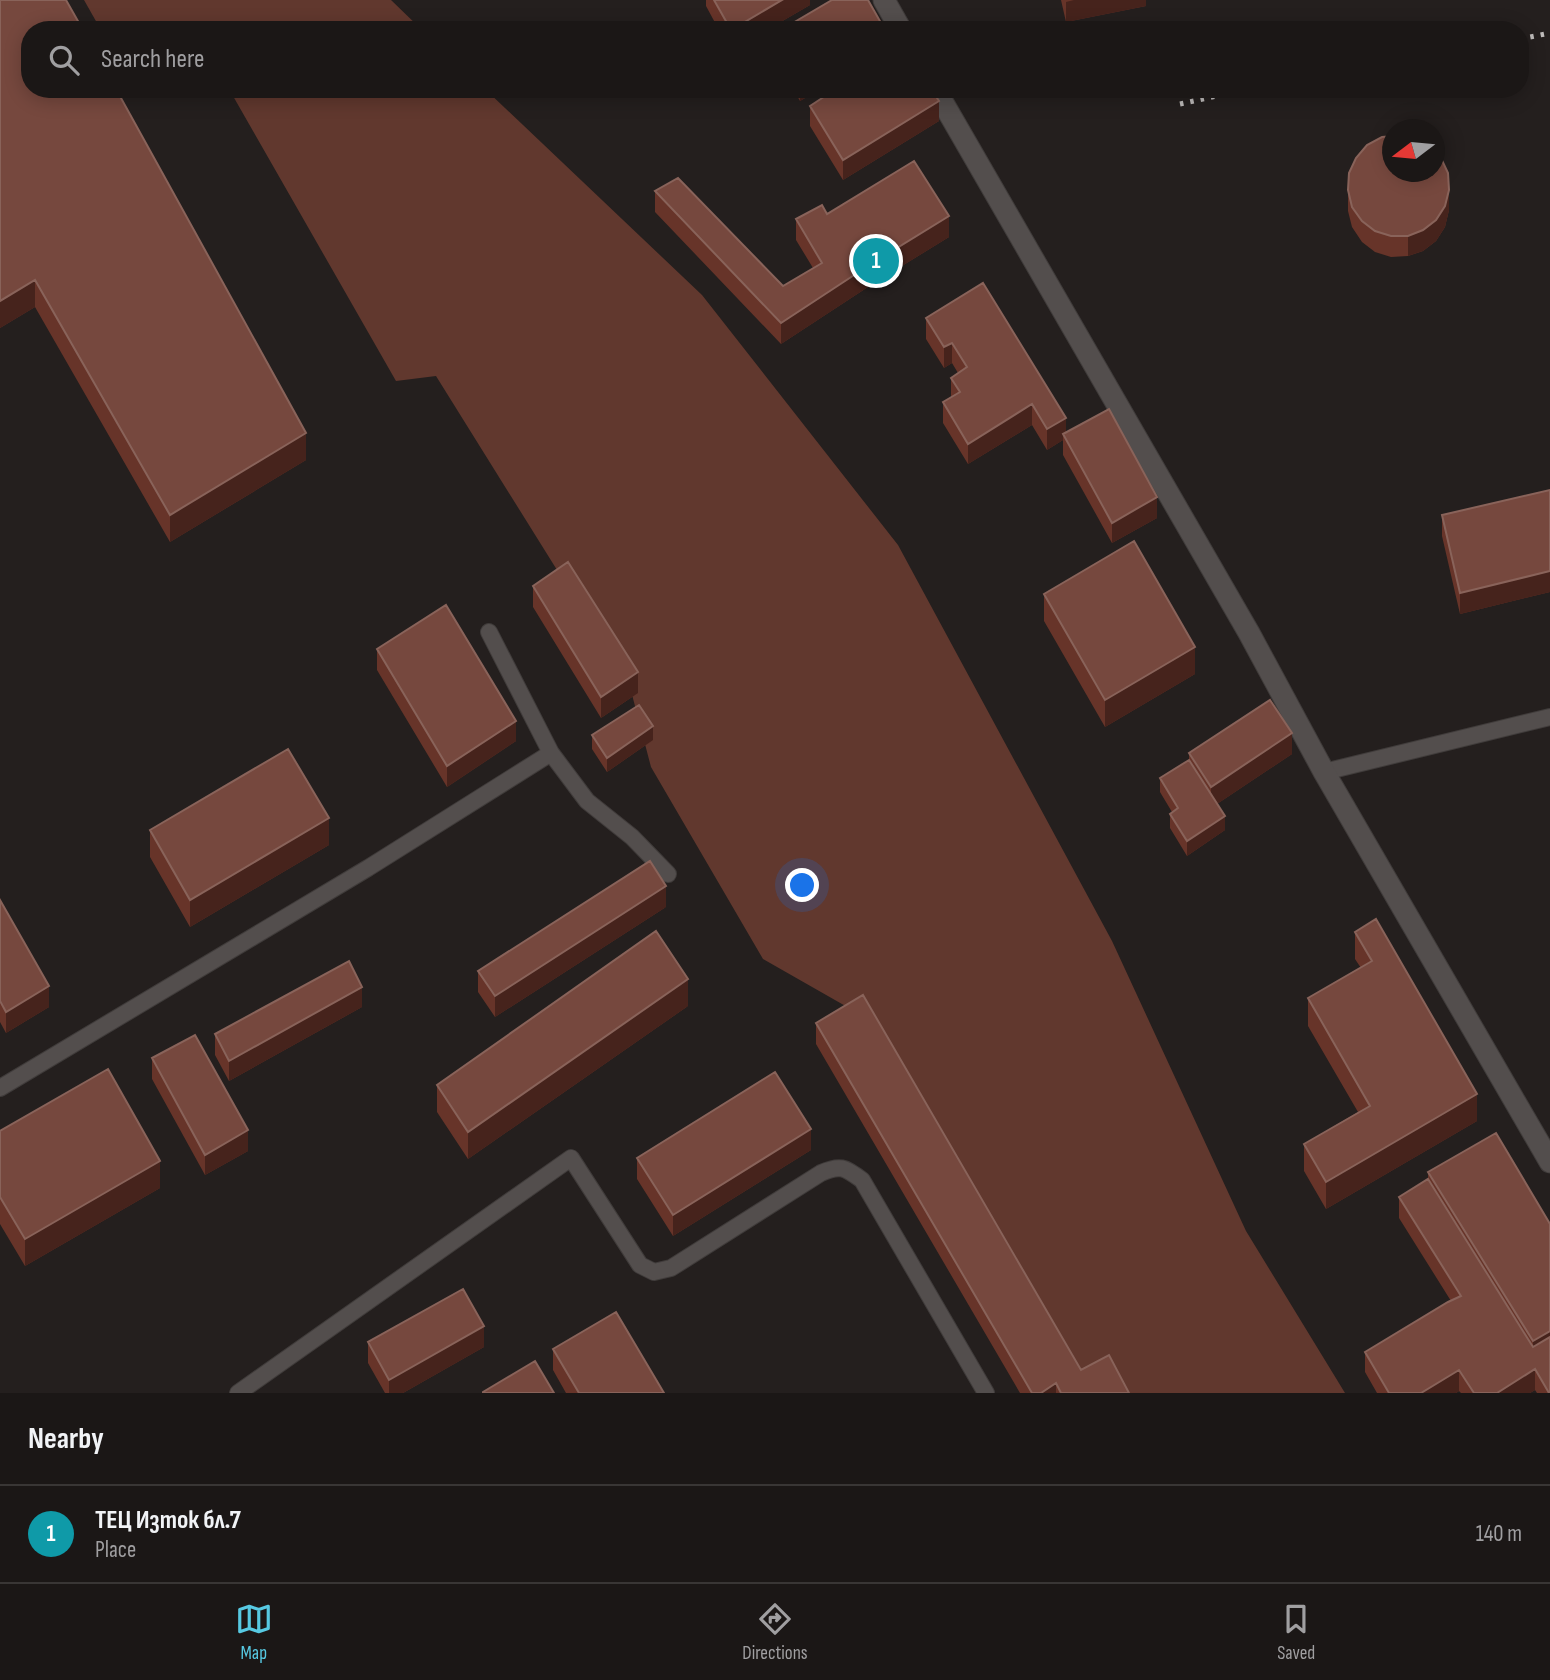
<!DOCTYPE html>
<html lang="en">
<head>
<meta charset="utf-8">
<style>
	:root { --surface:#1b1716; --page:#24201f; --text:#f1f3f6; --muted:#a09fa1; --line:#393635; --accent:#57c9e2 }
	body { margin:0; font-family:"Sofia Sans Condensed",sans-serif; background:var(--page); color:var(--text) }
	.compass { position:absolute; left:1382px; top:119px; width:63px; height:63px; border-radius:50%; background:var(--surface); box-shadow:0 4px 18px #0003; rotate:254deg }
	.you { position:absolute; left:803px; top:886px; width:24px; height:24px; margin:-18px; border:5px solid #fff; border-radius:50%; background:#1a73e8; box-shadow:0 0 0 10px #1a73e833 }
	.badge { display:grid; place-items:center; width:46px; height:46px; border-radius:50%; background:var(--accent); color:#fff; font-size:23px; font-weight:700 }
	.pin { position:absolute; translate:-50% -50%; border:4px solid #fff; box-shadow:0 2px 7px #0006 }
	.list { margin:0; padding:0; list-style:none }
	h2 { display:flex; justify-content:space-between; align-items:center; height:91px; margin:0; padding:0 28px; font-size:30px }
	h2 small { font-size:23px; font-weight:400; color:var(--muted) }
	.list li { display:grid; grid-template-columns:46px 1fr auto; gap:21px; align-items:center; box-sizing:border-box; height:98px; padding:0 28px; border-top:2px solid var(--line) }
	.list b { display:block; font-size:26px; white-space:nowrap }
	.list p { margin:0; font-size:23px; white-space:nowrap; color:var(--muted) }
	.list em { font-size:23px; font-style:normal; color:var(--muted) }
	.icon { flex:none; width:38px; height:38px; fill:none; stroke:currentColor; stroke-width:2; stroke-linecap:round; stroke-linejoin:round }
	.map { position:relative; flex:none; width:1550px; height:1393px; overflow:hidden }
	.search { position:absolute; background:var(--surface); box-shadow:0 4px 18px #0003; left:21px; right:21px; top:21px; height:77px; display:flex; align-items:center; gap:18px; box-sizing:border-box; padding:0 24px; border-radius:28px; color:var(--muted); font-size:26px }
	.sheet { height:189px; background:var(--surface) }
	nav { display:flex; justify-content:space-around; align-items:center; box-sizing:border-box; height:98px; border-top:2px solid var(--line); background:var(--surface); font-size:19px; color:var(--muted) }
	nav a { display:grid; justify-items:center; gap:4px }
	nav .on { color:var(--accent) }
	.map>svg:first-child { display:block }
	.green { fill:#61382e }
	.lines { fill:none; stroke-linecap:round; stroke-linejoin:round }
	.service-casing { stroke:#403c3b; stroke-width:18 }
	.minor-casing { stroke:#403c3b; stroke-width:23 }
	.service { stroke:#534e4d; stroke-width:16 }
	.minor { stroke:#534e4d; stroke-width:21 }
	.rail { stroke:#bebbba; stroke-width:5; stroke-dasharray:3.5 7; stroke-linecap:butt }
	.wall { fill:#673429 }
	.shaded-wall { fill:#46231c }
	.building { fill:#76483e; stroke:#89635a; stroke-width:2 }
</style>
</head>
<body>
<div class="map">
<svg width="1550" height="1393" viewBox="0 0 1550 1393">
	<rect width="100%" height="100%" fill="#241f1e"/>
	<path class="green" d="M 84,0 L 391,0 L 422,30 L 101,30 Z
		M 229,89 L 485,89 L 702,295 L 898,545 L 1112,941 L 1246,1231 L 1345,1393 L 1118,1393 L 1081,1391 L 863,1016 L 763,959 L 651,767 L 630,687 L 436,376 L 396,381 Z"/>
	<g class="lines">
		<g class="service-casing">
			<path id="service" d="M 489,632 L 551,753
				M 1324,772 L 1550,717
				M 0,1088 L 368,868 L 551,753 L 587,801 L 632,837 L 668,874
				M 238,1393 L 571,1158 L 640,1265 L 654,1272 L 671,1268 L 821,1173 C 841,1164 845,1168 862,1180 L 986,1393"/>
		</g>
		<g class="minor-casing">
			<path id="minor" d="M 884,0 L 901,30
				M 935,89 L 1249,633 L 1324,772 L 1550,1162"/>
		</g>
		<use href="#service" class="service"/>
		<use href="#minor" class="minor"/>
		<path class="rail" d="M 1520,39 L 1550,33
			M 1180,104 L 1250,89"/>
	</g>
	<path class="wall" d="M 0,0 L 306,460 L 170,542 L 35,307 L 0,328 Z
		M 706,0 L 810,0 L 810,5 L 767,30 L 719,30 L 706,6 Z
		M 1061,0 L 1146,0 L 1146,6 L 1066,22 Z
		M 793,89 L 820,89 L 800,101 Z
		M 810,106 L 939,121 L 843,180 L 810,126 Z
		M 1348,190 L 1449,210 L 1445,227 L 1436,241 L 1423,251 L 1408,256 L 1391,257 L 1375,252 L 1362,242 L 1352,227 L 1348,211 Z
		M 655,191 L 783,286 L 813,268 L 796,240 L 796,219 L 827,214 L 949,237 L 871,285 L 781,344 L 655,212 Z
		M 983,283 L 1066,433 L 1157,518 L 1112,543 L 1063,455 L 1063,440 L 1047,450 L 1032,425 L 968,464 L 943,423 L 943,402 L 951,397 L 951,378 L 958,373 L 952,363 L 944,368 L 926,339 L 926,318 Z
		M 1550,490 L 1550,592 L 1460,614 L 1442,536 L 1442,515 Z
		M 533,586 L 638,693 L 601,718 L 533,607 Z
		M 1044,594 L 1195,674 L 1105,727 L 1044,621 Z
		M 377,649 L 516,741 L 447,787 L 377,670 Z
		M 592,735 L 653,740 L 607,772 L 592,749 Z
		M 1189,753 L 1292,754 L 1217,804 L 1225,830 L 1187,856 L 1170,828 L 1170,814 L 1172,812 L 1160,792 L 1160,778 L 1189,760 Z
		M 150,830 L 329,845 L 190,927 L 150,857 Z
		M 0,900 L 49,1007 L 6,1033 L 0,1022 Z
		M 666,907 L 495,1017 L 478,992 L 478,971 Z
		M 1355,932 L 1477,1121 L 1326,1209 L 1304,1171 L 1304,1144 L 1358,1112 L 1308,1026 L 1308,998 L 1361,968 L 1355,959 Z
		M 688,1006 L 468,1159 L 437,1112 L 437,1085 Z
		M 362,1007 L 229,1081 L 215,1055 L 215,1034 Z
		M 816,1023 L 1081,1370 L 1129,1393 L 1020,1393 L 816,1044 Z
		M 152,1058 L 248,1151 L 205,1175 L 152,1079 Z
		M 0,1131 L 160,1188 L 25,1266 L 0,1224 Z
		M 1496,1133 L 1550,1393 L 1537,1393 L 1535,1390 L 1530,1393 L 1461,1393 L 1459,1391 L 1456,1393 L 1377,1393 L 1365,1372 L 1365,1352 L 1451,1301 L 1399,1218 L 1399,1197 L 1428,1179 L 1428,1172 Z
		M 811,1150 L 673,1236 L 637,1179 L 637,1158 Z
		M 368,1342 L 484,1347 L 403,1393 L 385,1393 L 368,1363 Z
		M 553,1349 L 664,1393 L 566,1393 L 553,1370 Z"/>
	<path class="shaded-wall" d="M 782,0 L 810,0 L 810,5 L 767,30 L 731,30 Z
		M 1074,0 L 1146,0 L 1146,6 L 1066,22 L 1066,2 Z
		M 800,89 L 820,89 L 800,101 Z
		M 939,101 L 939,121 L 843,180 L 843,160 Z
		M 1449,190 L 1449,210 L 1445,227 L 1436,241 L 1423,251 L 1408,256 L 1408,236 Z
		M 949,216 L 949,237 L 871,285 L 781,344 L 781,323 L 871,264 Z
		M 35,280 L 35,307 L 0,328 L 0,301 Z
		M 952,343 L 952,363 L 944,368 L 944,347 Z
		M 1032,404 L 1032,425 L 968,464 L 968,444 Z
		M 1066,418 L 1066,439 L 1063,434 L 1063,440 L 1047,450 L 1047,429 Z
		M 306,433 L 306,460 L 170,542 L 170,515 Z
		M 1157,497 L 1157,518 L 1112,543 L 1112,523 Z
		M 1550,571 L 1550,592 L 1460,614 L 1460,593 Z
		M 1195,647 L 1195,674 L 1105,727 L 1105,700 Z
		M 638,672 L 638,693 L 601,718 L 601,697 Z
		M 516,721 L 516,741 L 447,787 L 447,766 Z
		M 653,726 L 653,740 L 607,772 L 607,758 Z
		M 1292,733 L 1292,754 L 1211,808 L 1211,787 Z
		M 1225,816 L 1225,830 L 1187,856 L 1187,841 Z
		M 329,818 L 329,845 L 190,927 L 190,900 Z
		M 666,886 L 666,907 L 495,1017 L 495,996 Z
		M 688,979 L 688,1006 L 468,1159 L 468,1132 Z
		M 49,986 L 49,1007 L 6,1033 L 6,1012 Z
		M 362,987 L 362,1007 L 229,1081 L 229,1061 Z
		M 1477,1094 L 1477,1121 L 1326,1209 L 1326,1182 Z
		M 811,1129 L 811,1150 L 673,1236 L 673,1215 Z
		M 248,1130 L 248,1151 L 205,1175 L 205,1155 Z
		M 160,1161 L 160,1188 L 25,1266 L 25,1239 Z
		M 484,1326 L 484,1347 L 403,1393 L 389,1393 L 389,1380 Z
		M 1550,1331 L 1550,1358 L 1533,1368 L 1533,1341 Z
		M 1535,1369 L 1535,1390 L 1530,1393 L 1497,1393 Z
		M 1459,1370 L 1459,1391 L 1456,1393 L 1421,1393 Z
		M 1056,1383 L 1056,1393 L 1041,1393 Z"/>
	<path class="building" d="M 0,0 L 66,0 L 83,30 L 30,30 L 30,89 L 116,89 L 306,433 L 170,515 L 35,280 L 0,301 Z
		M 714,0 L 782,0 L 731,30 Z
		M 832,0 L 868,0 L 885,30 L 781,30 Z
		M 836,89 L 931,89 L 939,101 L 843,160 L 810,106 Z
		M 1392,136 L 1392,172 L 1434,172 L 1434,151 L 1441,158 L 1448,173 L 1449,190 L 1445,206 L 1436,220 L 1423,230 L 1408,236 L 1391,236 L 1375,231 L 1362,221 L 1352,207 L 1348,190 L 1349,173 L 1356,158 L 1367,145 L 1382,137 Z
		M 914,161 L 949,216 L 871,264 L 781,323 L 655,191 L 678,178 L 783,286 L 822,263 L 796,219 L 822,205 L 827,214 Z
		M 983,283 L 1066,418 L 1047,429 L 1032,404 L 968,444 L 943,402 L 960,392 L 951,378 L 967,367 L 952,343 L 944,347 L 926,318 Z
		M 1109,409 L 1157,497 L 1112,523 L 1063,434 Z
		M 1550,490 L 1550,571 L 1460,593 L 1442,515 Z
		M 1134,541 L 1195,647 L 1105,700 L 1044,594 Z
		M 568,562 L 638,672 L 601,697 L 533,586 Z
		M 446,605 L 516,721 L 447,766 L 377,649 Z
		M 1270,700 L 1292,733 L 1211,787 L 1189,753 Z
		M 639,705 L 653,726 L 607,758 L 592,735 Z
		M 288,749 L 329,818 L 190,900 L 150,830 Z
		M 1189,760 L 1225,816 L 1187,841 L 1170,814 L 1178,808 L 1160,778 Z
		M 650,861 L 666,886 L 495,996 L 478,971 Z
		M 0,900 L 49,986 L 6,1012 L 0,1001 Z
		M 1376,919 L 1477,1094 L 1326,1182 L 1304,1144 L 1370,1106 L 1308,998 L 1372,961 L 1355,932 Z
		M 656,931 L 688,979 L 468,1132 L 437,1085 Z
		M 349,961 L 362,987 L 229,1061 L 215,1034 Z
		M 863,995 L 1081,1370 L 1109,1355 L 1129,1393 L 1061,1393 L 1056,1383 L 1041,1393 L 1032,1393 L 816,1023 Z
		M 195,1035 L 248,1130 L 205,1155 L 152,1058 Z
		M 108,1069 L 160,1161 L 25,1239 L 0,1197 L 0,1131 Z
		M 775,1072 L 811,1129 L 673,1215 L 637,1158 Z
		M 1496,1133 L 1550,1224 L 1550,1331 L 1533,1341 L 1428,1172 Z
		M 1428,1179 L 1533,1347 L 1550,1337 L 1550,1393 L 1549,1393 L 1535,1369 L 1497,1393 L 1474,1393 L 1459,1370 L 1421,1393 L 1389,1393 L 1365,1352 L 1448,1302 L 1461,1296 L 1399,1197 Z
		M 463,1289 L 484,1326 L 389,1380 L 368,1342 Z
		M 616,1312 L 664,1393 L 579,1393 L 553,1349 Z
		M 535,1361 L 554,1393 L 483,1393 L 483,1392 Z"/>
</svg>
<svg class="compass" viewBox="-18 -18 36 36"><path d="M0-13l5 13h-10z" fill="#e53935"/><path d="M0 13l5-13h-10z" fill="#a09fa1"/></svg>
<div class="you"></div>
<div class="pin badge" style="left:876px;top:261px;background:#0f9aa8">1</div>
<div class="search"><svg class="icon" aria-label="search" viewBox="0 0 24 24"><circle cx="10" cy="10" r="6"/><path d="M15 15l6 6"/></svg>Search here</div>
</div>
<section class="sheet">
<h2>Nearby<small></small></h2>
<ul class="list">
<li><span class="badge" style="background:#0f9aa8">1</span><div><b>ТЕЦ Изток бл.7</b><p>Place</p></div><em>140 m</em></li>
</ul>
</section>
<nav>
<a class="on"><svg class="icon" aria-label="map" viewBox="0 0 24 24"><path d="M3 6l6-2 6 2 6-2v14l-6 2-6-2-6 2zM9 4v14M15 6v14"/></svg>Map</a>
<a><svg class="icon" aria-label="directions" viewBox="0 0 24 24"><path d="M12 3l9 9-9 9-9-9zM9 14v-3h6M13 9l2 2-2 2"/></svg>Directions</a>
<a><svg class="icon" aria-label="saved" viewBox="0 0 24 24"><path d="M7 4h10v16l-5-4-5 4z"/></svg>Saved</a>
</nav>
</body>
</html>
